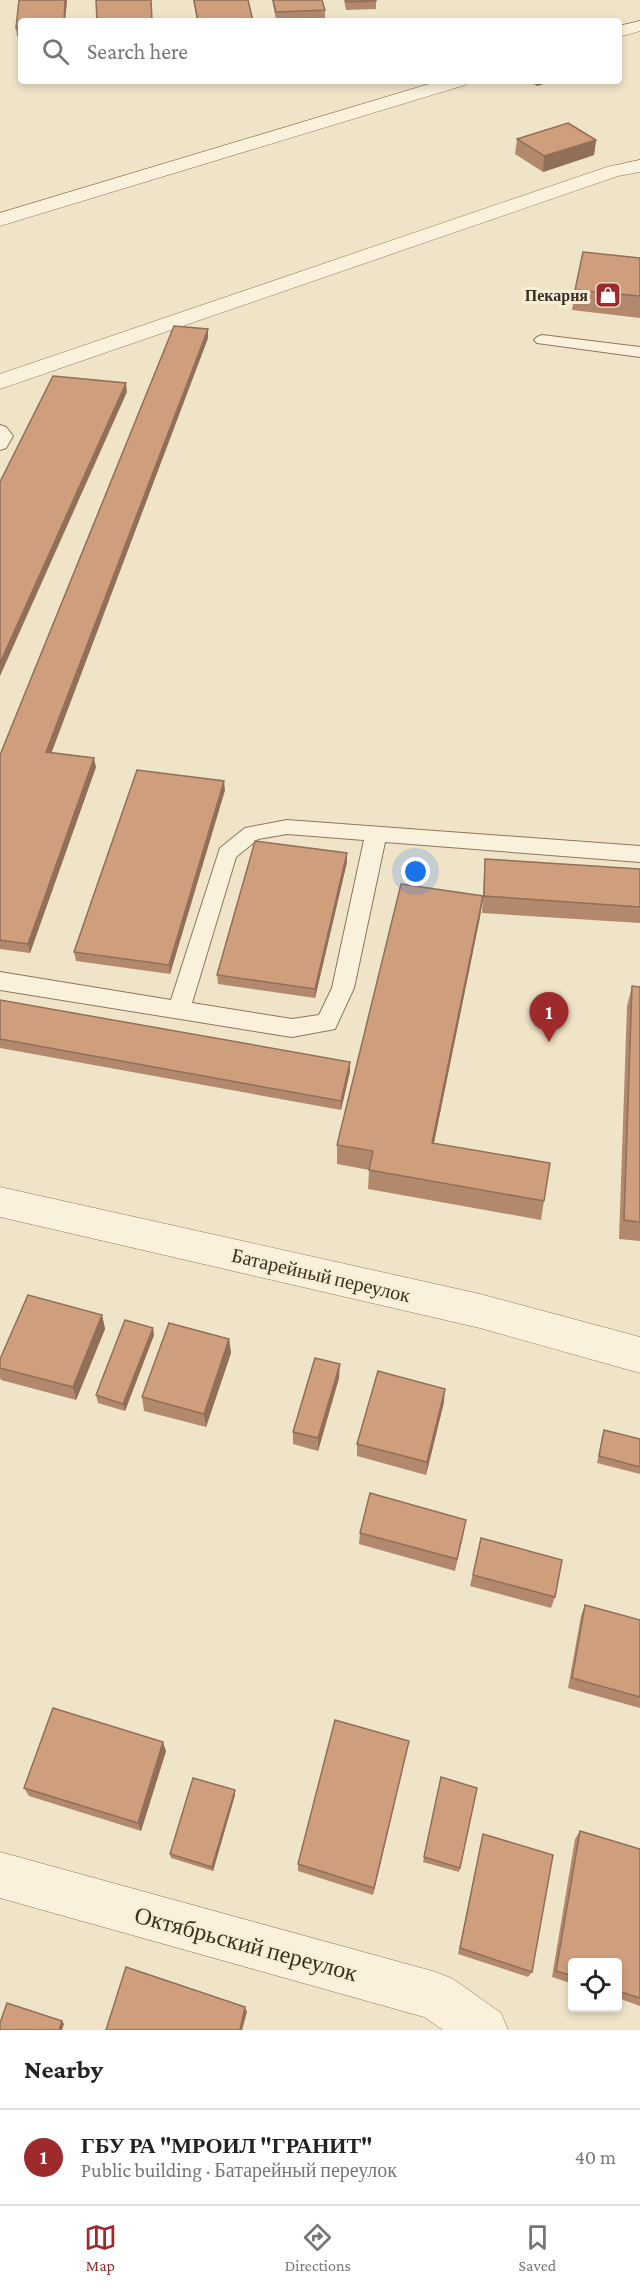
<!DOCTYPE html>
<html lang="en">
<head>
<meta charset="utf-8">
<style>
	:root { --surface:#fff; --page:#f2f2f2; --text:#222; --muted:#767676; --line:#e0e0e0; --accent:#9e2a2b }
	body { margin:0; font-family:"Crimson Pro",serif; background:var(--page); color:var(--text) }
	.controls { position:absolute; right:18px; bottom:18px; display:grid; overflow:hidden; border-radius:6px; box-shadow:0 3px 9px #0003 }
	.controls button { width:54px; height:54px; display:grid; place-items:center; padding:0; border:0; border-bottom:2px solid var(--line); background:var(--surface); color:var(--text); font:30px sans-serif }
	.you { position:absolute; left:416px; top:872px; width:21px; height:21px; margin:-15px; border:4px solid #fff; border-radius:50%; background:#1a73e8; box-shadow:0 0 0 9px #1a73e833 }
	.badge { display:grid; place-items:center; width:39px; height:39px; border-radius:50%; background:var(--accent); color:#fff; font-size:20px; font-weight:700 }
	.pin { position:absolute; translate:-50% -50px; filter:drop-shadow(0 2px 3px #0008) }
	.pin::after { content:''; position:absolute; top:32px; width:21px; height:18px; background:inherit; clip-path:polygon(0 0,100% 0,50% 100%) }
	.list { margin:0; padding:0; list-style:none }
	h2 { display:flex; justify-content:space-between; align-items:center; height:78px; margin:0; padding:0 24px; font-size:26px }
	h2 small { font-size:20px; font-weight:400; color:var(--muted) }
	.list li { display:grid; grid-template-columns:39px 1fr auto; gap:18px; align-items:center; box-sizing:border-box; height:96px; padding:0 24px; border-top:2px solid var(--line) }
	.list b { display:block; font-size:22px; white-space:nowrap }
	.list p { margin:0; font-size:20px; white-space:nowrap; color:var(--muted) }
	.list em { font-size:20px; font-style:normal; color:var(--muted) }
	.icon { flex:none; width:33px; height:33px; fill:none; stroke:currentColor; stroke-width:2; stroke-linecap:round; stroke-linejoin:round }
	.map { position:relative; flex:none; width:640px; height:2030px; overflow:hidden }
	.search { position:absolute; background:var(--surface); box-shadow:0 3px 9px #0003; left:18px; right:18px; top:18px; height:66px; display:flex; align-items:center; gap:15px; box-sizing:border-box; padding:0 21px; border-radius:6px; color:var(--muted); font-size:22px }
	.sheet { height:174px; background:var(--surface) }
	nav { display:flex; justify-content:space-around; align-items:center; box-sizing:border-box; height:84px; border-top:2px solid var(--line); background:var(--surface); font-size:16px; color:var(--muted) }
	nav a { display:grid; justify-items:center; gap:3px }
	nav .on { color:var(--accent) }
	.map>svg:first-child { display:block }
	.lines { fill:none; stroke-linecap:round; stroke-linejoin:round }
	.service-casing { stroke:#8d765c; stroke-width:2 }
	.minor-casing { stroke:#8d765c; stroke-width:1 }
	.service { fill:#faf1dc; fill-rule:evenodd }
	.minor { fill:#faf1dc; fill-rule:evenodd }
	.wall { fill:#b2896c }
	.shaded-wall { fill:#916f58 }
	.building { fill:#cf9f7d; stroke:#916f58; stroke-width:1.5 }
	.labels { text-anchor:middle; stroke-width:6; stroke-linejoin:round; paint-order:stroke }
	.far-poi-label { font-size:16px; font-weight:bold; fill:#3d2e20; stroke:#f7eed8; text-anchor:end }
	.street-label { font-size:20px; fill:#3d2e20; stroke:#f7eed8 }
	.near-street-label { font-size:24px; fill:#3d2e20; stroke:#f7eed8 }
</style>
</head>
<body>
<div class="map">
<svg width="640" height="2030" viewBox="0 0 640 2030">
	<rect width="100%" height="100%" fill="#f0e4c8"/>
	<g class="lines">
		<g class="service-casing">
			<path id="service" d="M 542,335 L 640,347 L 640,357 L 537,343 L 534,340 L 537,337 Z
				M 0,425 L 6,427 L 13,436 L 6,448 L 0,450 Z
				M 287,820 L 640,846 L 640,862 L 385,842 L 354,988 L 335,1029 L 292,1037 L 0,990 L 0,972 L 171,1000 L 220,848 L 245,828 ZM 287,834 L 364,840 L 332,988 L 319,1015 L 292,1019 L 192,1003 L 236,857 L 258,839 Z"/>
		</g>
		<g class="minor-casing">
			<path id="minor" d="M 640,21 L 640,31 L 619,37 L 619,26 Z
				M 439,81 L 467,81 L 465,85 L 0,226 L 0,213 Z
				M 640,160 L 640,172 L 618,176 L 0,389 L 0,374 L 607,167 Z
				M 0,1187 L 480,1294 L 640,1337 L 640,1373 L 480,1328 L 0,1217 Z
				M 0,1852 L 436,1972 L 453,1979 L 501,2013 L 508,2030 L 443,2030 L 424,2017 L 0,1898 Z"/>
		</g>
		<use href="#service" class="service"/>
		<use href="#minor" class="minor"/>
	</g>
	<path class="wall" d="M 19,0 L 67,0 L 65,21 L 21,21 L 21,36 L 17,36 L 16,28 Z
		M 193,0 L 248,0 L 253,21 L 197,21 Z
		M 272,0 L 322,0 L 325,10 L 325,18 L 276,20 Z
		M 344,0 L 376,0 L 376,9 L 346,10 Z
		M 528,81 L 552,81 L 537,86 Z
		M 517,139 L 596,140 L 594,155 L 543,172 L 515,154 Z
		M 640,258 L 640,318 L 572,310 L 575,290 Z
		M 208,329 L 208,338 L 51,753 L 96,767 L 30,953 L 0,949 L 0,755 Z
		M 225,790 L 170,974 L 76,961 L 74,952 Z
		M 485,859 L 640,869 L 640,923 L 482,913 L 484,875 Z
		M 347,862 L 315,998 L 218,984 L 217,975 Z
		M 483,896 L 480,917 L 434,1143 L 544,1201 L 541,1220 L 368,1189 L 369,1170 L 337,1164 L 337,1145 Z
		M 632,986 L 640,987 L 640,1241 L 619,1239 L 627,1006 Z
		M 0,1000 L 350,1062 L 350,1071 L 341,1110 L 0,1048 Z
		M 102,1315 L 105,1329 L 76,1400 L 1,1380 L 0,1377 L 0,1359 Z
		M 154,1335 L 125,1411 L 98,1403 L 96,1395 Z
		M 229,1339 L 231,1353 L 206,1427 L 144,1411 L 142,1397 Z
		M 339,1378 L 318,1451 L 293,1444 L 293,1432 Z
		M 444,1402 L 426,1475 L 357,1456 L 357,1444 Z
		M 604,1430 L 640,1439 L 640,1474 L 597,1463 L 602,1437 Z
		M 464,1532 L 455,1571 L 359,1544 L 360,1533 Z
		M 481,1538 L 555,1597 L 551,1608 L 470,1586 Z
		M 585,1605 L 640,1620 L 640,1708 L 568,1688 L 581,1616 Z
		M 407,1750 L 373,1895 L 298,1871 L 298,1864 Z
		M 166,1751 L 141,1831 L 29,1796 L 24,1788 Z
		M 441,1777 L 460,1868 L 459,1872 L 423,1862 Z
		M 235,1795 L 213,1871 L 171,1858 L 170,1854 Z
		M 580,1831 L 640,1849 L 640,2006 L 618,1998 L 618,1962 L 573,1962 L 573,1984 L 552,1977 L 575,1839 Z
		M 483,1834 L 532,1972 L 528,1977 L 458,1954 L 481,1842 Z"/>
	<path class="shaded-wall" d="M 65,0 L 67,0 L 65,21 L 64,21 Z
		M 537,81 L 552,81 L 537,86 Z
		M 596,140 L 594,155 L 543,172 L 544,156 Z
		M 208,329 L 208,338 L 48,762 L 46,752 Z
		M 126,383 L 127,392 L 0,676 L 0,663 Z
		M 94,758 L 96,767 L 30,953 L 28,944 Z
		M 224,781 L 225,790 L 170,974 L 169,965 Z
		M 347,853 L 347,862 L 315,998 L 315,989 Z
		M 483,896 L 480,917 L 430,1162 L 432,1143 Z
		M 350,1062 L 350,1071 L 341,1110 L 341,1101 Z
		M 102,1315 L 105,1329 L 76,1400 L 73,1387 Z
		M 153,1328 L 154,1335 L 125,1411 L 123,1404 Z
		M 229,1339 L 231,1353 L 206,1427 L 204,1414 Z
		M 340,1364 L 339,1378 L 318,1451 L 318,1438 Z
		M 445,1389 L 444,1402 L 426,1475 L 427,1462 Z
		M 409,1741 L 407,1750 L 373,1895 L 374,1888 Z
		M 163,1742 L 166,1751 L 141,1831 L 138,1823 Z
		M 235,1790 L 235,1795 L 213,1871 L 212,1867 Z
		M 245,2007 L 247,2012 L 242,2030 L 240,2030 Z
		M 62,2021 L 64,2024 L 62,2030 L 59,2030 Z"/>
	<path class="building" d="M 19,0 L 65,0 L 64,21 L 21,21 L 21,28 L 16,28 Z
		M 96,0 L 151,0 L 152,21 L 97,21 Z
		M 194,0 L 248,0 L 253,21 L 198,21 Z
		M 273,0 L 322,0 L 325,10 L 276,12 Z
		M 346,0 L 376,0 L 376,1 L 347,2 Z
		M 568,123 L 596,140 L 544,156 L 517,139 Z
		M 583,252 L 640,258 L 640,296 L 575,290 Z
		M 174,326 L 208,329 L 46,752 L 94,758 L 28,944 L 0,940 L 0,755 Z
		M 53,376 L 126,383 L 0,663 L 0,482 Z
		M 137,770 L 224,781 L 169,965 L 74,952 Z
		M 255,841 L 347,853 L 315,989 L 217,975 Z
		M 485,859 L 640,869 L 640,907 L 484,896 Z
		M 401,884 L 483,896 L 432,1143 L 550,1163 L 544,1201 L 369,1170 L 373,1151 L 337,1145 Z
		M 632,986 L 640,987 L 640,1222 L 624,1220 Z
		M 0,1000 L 350,1062 L 341,1101 L 0,1039 Z
		M 28,1295 L 102,1315 L 73,1387 L 0,1368 L 0,1359 Z
		M 125,1320 L 153,1328 L 123,1404 L 96,1395 Z
		M 169,1323 L 229,1339 L 204,1414 L 142,1397 Z
		M 315,1358 L 340,1364 L 318,1438 L 293,1432 Z
		M 378,1371 L 445,1389 L 427,1462 L 357,1444 Z
		M 604,1430 L 640,1439 L 640,1467 L 599,1456 Z
		M 370,1493 L 466,1520 L 457,1559 L 360,1533 Z
		M 481,1538 L 562,1560 L 555,1597 L 473,1575 Z
		M 585,1605 L 640,1620 L 640,1697 L 572,1678 Z
		M 53,1708 L 163,1742 L 138,1823 L 24,1788 Z
		M 335,1720 L 409,1741 L 374,1888 L 298,1864 Z
		M 441,1777 L 477,1788 L 460,1868 L 424,1857 Z
		M 193,1778 L 235,1790 L 212,1867 L 170,1854 Z
		M 580,1831 L 640,1849 L 640,1998 L 618,1991 L 618,1962 L 573,1962 L 573,1976 L 556,1971 Z
		M 483,1834 L 553,1855 L 532,1972 L 460,1948 Z
		M 126,1967 L 245,2007 L 240,2030 L 106,2030 Z
		M 7,2003 L 62,2021 L 59,2030 L 0,2030 L 0,2023 Z"/>
	<defs>
		<g id="shop-square" transform="scale(1.35)"><rect x="-9" y="-9" width="18" height="18" rx="4" fill="#9e2a2b" stroke="#f7eed8"/><path d="M-5-2.5h2.3a2.7 3.5 0 0 1 5.4 0H5L5.5 6h-11ZM-1.5-2.5h3a1.5 2.3 0 0 0-3 0Z" fill="#fff"/></g>
	</defs>
	<g fill-rule="evenodd">
		<use href="#shop-square" x="608" y="295"/>
	</g>
	<g class="labels">
		<g class="far-poi-label">
			<text x="588" y="301">Пекарня</text>
		</g>
		<g class="street-label">
			<text transform="translate(321 1275) rotate(13)" y="7">Батарейный переулок</text>
		</g>
		<g class="near-street-label">
			<text transform="translate(246 1944) rotate(15)" y="8">Октябрьский переулок</text>
		</g>
	</g>
</svg>
<div class="controls">
<button><svg class="icon" aria-label="locate" viewBox="0 0 24 24"><circle cx="12" cy="12" r="6"/><path d="M12 2v4M12 18v4M2 12h4M18 12h4"/></svg></button>
</div>
<div class="you"></div>
<div class="pin badge" style="left:549px;top:1042px">1</div>
<div class="search"><svg class="icon" aria-label="search" viewBox="0 0 24 24"><circle cx="10" cy="10" r="6"/><path d="M15 15l6 6"/></svg>Search here</div>
</div>
<section class="sheet">
<h2>Nearby<small></small></h2>
<ul class="list">
<li><span class="badge">1</span><div><b>ГБУ РА &quot;МРОИЛ &quot;ГРАНИТ&quot;</b><p>Public building · Батарейный переулок</p></div><em>40 m</em></li>
</ul>
</section>
<nav>
<a class="on"><svg class="icon" aria-label="map" viewBox="0 0 24 24"><path d="M3 6l6-2 6 2 6-2v14l-6 2-6-2-6 2zM9 4v14M15 6v14"/></svg>Map</a>
<a><svg class="icon" aria-label="directions" viewBox="0 0 24 24"><path d="M12 3l9 9-9 9-9-9zM9 14v-3h6M13 9l2 2-2 2"/></svg>Directions</a>
<a><svg class="icon" aria-label="saved" viewBox="0 0 24 24"><path d="M7 4h10v16l-5-4-5 4z"/></svg>Saved</a>
</nav>
</body>
</html>
